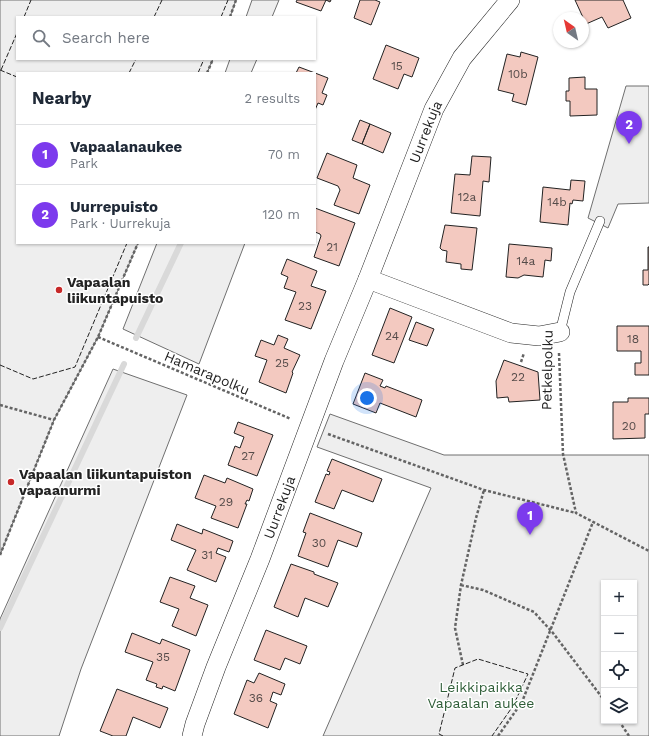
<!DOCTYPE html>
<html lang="en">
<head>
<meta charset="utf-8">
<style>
	:root { --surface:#fff; --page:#f2f2f3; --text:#1f2937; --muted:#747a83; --line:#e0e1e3; --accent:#7c3aed }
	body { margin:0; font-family:"Work Sans",sans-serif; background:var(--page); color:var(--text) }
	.controls { position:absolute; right:12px; bottom:12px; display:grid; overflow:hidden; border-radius:0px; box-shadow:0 1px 3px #0004 }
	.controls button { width:36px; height:36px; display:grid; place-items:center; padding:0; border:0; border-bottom:1px solid var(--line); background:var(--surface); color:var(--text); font:20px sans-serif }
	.compass { position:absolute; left:553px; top:12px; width:36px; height:36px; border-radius:50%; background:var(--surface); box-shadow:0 1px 3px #0004; rotate:326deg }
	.you { position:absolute; left:367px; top:398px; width:14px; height:14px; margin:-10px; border:3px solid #fff; border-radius:50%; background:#1a73e8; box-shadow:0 0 0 6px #1a73e833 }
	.badge { display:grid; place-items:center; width:26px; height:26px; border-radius:50%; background:var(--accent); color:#fff; font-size:13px; font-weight:700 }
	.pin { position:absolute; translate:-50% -33px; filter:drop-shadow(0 1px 2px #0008) }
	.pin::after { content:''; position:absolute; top:21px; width:14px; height:12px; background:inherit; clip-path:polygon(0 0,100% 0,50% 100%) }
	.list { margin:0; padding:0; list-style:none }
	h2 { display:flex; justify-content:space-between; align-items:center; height:52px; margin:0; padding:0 16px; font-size:17px }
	h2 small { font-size:13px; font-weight:400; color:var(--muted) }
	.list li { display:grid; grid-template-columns:26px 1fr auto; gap:12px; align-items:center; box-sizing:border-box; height:60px; padding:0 16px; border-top:1px solid var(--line) }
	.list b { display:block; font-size:15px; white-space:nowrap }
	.list p { margin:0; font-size:13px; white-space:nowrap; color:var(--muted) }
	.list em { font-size:13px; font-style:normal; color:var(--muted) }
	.icon { flex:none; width:22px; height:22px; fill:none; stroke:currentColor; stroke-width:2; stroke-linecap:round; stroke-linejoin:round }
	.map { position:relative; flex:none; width:649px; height:736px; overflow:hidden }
	.search { position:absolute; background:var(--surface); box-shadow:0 1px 3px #0004; left:16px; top:16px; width:300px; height:44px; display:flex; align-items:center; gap:10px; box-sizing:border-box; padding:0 14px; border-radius:0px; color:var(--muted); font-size:15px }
	.panel { position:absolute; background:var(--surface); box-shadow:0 1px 3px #0004; left:16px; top:72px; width:300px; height:172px; border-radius:0px }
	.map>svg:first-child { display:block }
	.green { fill:#eee; stroke:#6f6f6f; fill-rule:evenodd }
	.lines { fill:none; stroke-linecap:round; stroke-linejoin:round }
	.stream { stroke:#d9d9d9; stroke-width:6 }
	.building { fill:#f3c9c0; stroke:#222 }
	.lane-casing { stroke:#222; stroke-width:10 }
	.street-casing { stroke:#222; stroke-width:20 }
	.path { stroke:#646464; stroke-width:2.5; stroke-dasharray:3 2; stroke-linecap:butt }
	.lane { stroke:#fff; stroke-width:9 }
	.street { stroke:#fff; stroke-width:19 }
	.fence { stroke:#222; stroke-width:1; stroke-dasharray:5 2; stroke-linecap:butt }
	.poi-dot { fill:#c62828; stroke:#fff; stroke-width:1.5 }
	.labels { text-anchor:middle; stroke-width:3; stroke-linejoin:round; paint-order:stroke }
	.number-label { font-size:12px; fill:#564c4a }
	.street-label { font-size:14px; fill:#222; stroke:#fff }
	.poi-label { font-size:14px; font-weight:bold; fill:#222; stroke:#fff; text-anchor:start }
	.park-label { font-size:14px; fill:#2f5e38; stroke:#fff }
</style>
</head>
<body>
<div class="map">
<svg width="649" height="736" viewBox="0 0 649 736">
	<rect width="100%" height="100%" fill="#fff"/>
	<path class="green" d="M 0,0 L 236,0 L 230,17 L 17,17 L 17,59 L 213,59 L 207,73 L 17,73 L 17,243 L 138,243 L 98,337 L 54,420 L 0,555 Z
		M 252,0 L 279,0 L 272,17 L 246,17 Z
		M 230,59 L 257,59 L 251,73 L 225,73 Z
		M 626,86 L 649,86 L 649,203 L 618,204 L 608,228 L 588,218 Z
		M 157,243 L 245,243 L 199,364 L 123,329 Z
		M 113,369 L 187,395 L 81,669 L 59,736 L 0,736 L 0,619 Z
		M 330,414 L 444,455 L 649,455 L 649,736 L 323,736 L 431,488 L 317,447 ZM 604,583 L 634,583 L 634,721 L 604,721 Z"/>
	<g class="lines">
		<path class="stream" d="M 136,338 L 181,243
			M 0,628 L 124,364"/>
	</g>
	<path class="building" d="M 297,0 L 331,0 L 330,2 L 326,0 L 321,11 L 296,2 Z
		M 360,0 L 375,0 L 380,2 L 371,25 L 354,18 Z
		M 575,0 L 623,0 L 631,18 L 608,28 L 602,17 L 586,24 Z
		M 386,45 L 419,58 L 412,77 L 404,74 L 398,89 L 373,79 Z
		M 521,52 L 538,57 L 526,105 L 512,101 L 514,94 L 498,90 L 507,54 L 520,57 Z
		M 299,67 L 315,73 L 296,73 Z
		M 315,73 L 328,78 L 322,93 L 327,95 L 323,105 L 318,103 L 315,110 Z
		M 585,77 L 585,89 L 597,89 L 597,115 L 570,116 L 570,101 L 566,101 L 566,91 L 569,91 L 569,78 Z
		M 360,120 L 370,124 L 362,144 L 352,140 Z
		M 370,124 L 391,133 L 383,153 L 362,144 Z
		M 327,153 L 357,165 L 353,178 L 370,185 L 359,214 L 334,205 L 340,190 L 338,186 L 317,178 Z
		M 472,156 L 491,157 L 489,182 L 483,181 L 480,216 L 451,213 L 455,174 L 470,175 Z
		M 571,180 L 585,181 L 583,201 L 573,200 L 572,204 L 570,203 L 568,225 L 540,222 L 543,187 L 570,190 Z
		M 315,208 L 355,223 L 339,266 L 314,257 L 321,236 L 320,234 L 315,232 Z
		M 445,225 L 477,228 L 472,270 L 461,269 L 461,264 L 446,262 L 447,251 L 442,250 L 440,248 Z
		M 509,244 L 552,248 L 551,261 L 545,260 L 543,277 L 524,275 L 518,278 L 506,277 Z
		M 648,247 L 649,247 L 649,284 L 648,285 L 643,285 L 643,270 L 648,270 Z
		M 287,259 L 317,271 L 311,286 L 326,291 L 311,329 L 285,320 L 296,292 L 284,288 L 288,277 L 281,274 Z
		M 390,308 L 412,317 L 394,363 L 372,355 Z
		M 416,322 L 434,329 L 427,346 L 409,340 Z
		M 617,326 L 649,326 L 649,375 L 635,375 L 635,363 L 641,363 L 641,351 L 617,351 Z
		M 278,335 L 288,339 L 284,348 L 300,355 L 292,372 L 293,373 L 286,393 L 259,382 L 267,360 L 255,356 L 261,340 L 274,345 Z
		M 504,360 L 538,372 L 540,400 L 509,402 L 508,397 L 497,398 L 496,381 Z
		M 365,373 L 383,380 L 380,386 L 385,388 L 386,386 L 422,400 L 416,417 L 380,403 L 376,413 L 353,404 Z
		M 628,398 L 649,398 L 649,414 L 645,414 L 645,438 L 613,439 L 613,402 L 628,402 Z
		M 238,422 L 273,435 L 257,476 L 228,465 L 235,446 L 240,448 L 244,437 L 234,433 Z
		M 332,459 L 382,479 L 373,502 L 342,490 L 334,509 L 315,502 L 326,474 L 329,475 L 330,472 L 327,471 Z
		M 204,475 L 225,483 L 227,478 L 253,489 L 249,501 L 247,500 L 245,504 L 247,504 L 238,528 L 211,518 L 216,506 L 195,498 Z
		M 310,513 L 362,533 L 357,547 L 338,540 L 328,567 L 298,556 L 306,533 L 303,532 Z
		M 177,524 L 202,534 L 203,529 L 233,541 L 229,552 L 218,548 L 216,553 L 226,557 L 216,582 L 187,570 L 196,550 L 171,540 Z
		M 291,564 L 314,572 L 314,574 L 338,583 L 328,607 L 305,598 L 298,617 L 274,607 Z
		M 170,577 L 195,586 L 190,598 L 208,605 L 196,636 L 172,626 L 179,609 L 160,602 Z
		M 266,630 L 307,646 L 300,664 L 285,658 L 280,670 L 254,660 Z
		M 132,633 L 160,644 L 162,639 L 190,650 L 175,691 L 163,686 L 162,689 L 156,687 L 157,684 L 146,680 L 153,662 L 125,652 Z
		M 259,673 L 285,684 L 281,695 L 273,692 L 270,701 L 277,704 L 268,728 L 234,714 L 247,680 L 254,683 Z
		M 117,689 L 168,708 L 160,728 L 133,717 L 126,736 L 113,736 L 100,731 Z"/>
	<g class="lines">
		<g class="lane-casing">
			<path id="lane" d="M 560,332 L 570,292 L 600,221"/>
		</g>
		<g class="street-casing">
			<g id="street">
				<path d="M 368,279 L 511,333 L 539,336 L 560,332"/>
				<path id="s1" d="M 192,736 L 195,724 L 216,667 L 260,559 L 334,361 L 368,279 L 434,109 L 462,58 L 510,0"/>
			</g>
		</g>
		<path class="path" d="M 230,17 L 236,0
			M 207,73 L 213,59
			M 98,337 L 291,419
			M 559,353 L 563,454 L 576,513 L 649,551
			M 521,362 L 524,353
			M 0,405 L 54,420
			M 328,434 L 484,490 L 576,513
			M 0,555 L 54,420 L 98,337 L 138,243
			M 461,585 L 483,590 L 534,612 L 553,633 L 604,700
			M 463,665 L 455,628 L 461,585 L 476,518 L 484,490
			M 619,721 L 629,736
			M 498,736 L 522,702 L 593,522"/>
		<use href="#lane" class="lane"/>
		<use href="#street" class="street"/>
		<path class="fence" d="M 24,17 L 31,0
			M 154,17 L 162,0
			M 221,17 L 228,0
			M 0,70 L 17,77
			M 1,70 L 17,33
			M 129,73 L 136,59
			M 198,73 L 204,59
			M 0,365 L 33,379 L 75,367 L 127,243
			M 443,736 L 439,734 L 455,668 L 478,659 L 528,674 L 513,706 L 492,736"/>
	</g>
	<g class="poi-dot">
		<circle cx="59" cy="290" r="4"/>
		<circle cx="11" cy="482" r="4"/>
	</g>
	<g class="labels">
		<g class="number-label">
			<text x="397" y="70">15</text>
			<text x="518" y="78">10b</text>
			<text x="467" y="201">12a</text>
			<text x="557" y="206">14b</text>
			<text x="332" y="251">21</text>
			<text x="526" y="265">14a</text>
			<text x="305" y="310">23</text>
			<text x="392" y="340">24</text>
			<text x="633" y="343">18</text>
			<text x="282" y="367">25</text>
			<text x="518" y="381">22</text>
			<text x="629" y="430">20</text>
			<text x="248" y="460">27</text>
			<text x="226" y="506">29</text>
			<text x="319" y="547">30</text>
			<text x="207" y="559">31</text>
			<text x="163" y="661">35</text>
			<text x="256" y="702">36</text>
		</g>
		<g class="street-label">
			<text dy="5" stroke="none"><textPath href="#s1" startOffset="648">Uurrekuja</textPath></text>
			<text transform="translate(547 370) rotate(-89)" y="5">Petkelpolku</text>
			<text transform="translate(207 373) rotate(23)" y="5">Hamarapolku</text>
			<text dy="5" stroke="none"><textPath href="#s1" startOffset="245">Uurrekuja</textPath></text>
		</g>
		<g class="poi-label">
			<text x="67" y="287">Vapaalan<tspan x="67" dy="16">liikuntapuisto</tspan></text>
			<text x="19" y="479">Vapaalan liikuntapuiston<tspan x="19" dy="16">vapaanurmi</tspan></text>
		</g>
		<g class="park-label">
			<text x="481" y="692">Leikkipaikka<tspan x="481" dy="16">Vapaalan aukee</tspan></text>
		</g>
	</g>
</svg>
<div class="controls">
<button>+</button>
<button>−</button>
<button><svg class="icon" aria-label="locate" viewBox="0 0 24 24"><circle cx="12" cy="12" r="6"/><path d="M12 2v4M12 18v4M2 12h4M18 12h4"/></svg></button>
<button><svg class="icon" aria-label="layers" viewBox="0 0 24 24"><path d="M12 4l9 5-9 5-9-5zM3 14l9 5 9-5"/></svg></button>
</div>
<svg class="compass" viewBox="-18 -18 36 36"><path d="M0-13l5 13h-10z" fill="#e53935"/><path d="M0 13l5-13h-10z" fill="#747a83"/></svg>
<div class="you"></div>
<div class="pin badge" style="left:530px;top:535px">1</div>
<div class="pin badge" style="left:629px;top:144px">2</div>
<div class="search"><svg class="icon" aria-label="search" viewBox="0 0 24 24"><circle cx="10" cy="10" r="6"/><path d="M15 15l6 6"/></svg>Search here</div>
<section class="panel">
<h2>Nearby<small>2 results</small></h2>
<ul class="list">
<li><span class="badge">1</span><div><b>Vapaalanaukee</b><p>Park</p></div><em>70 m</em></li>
<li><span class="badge">2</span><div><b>Uurrepuisto</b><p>Park · Uurrekuja</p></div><em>120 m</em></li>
</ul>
</section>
</div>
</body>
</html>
